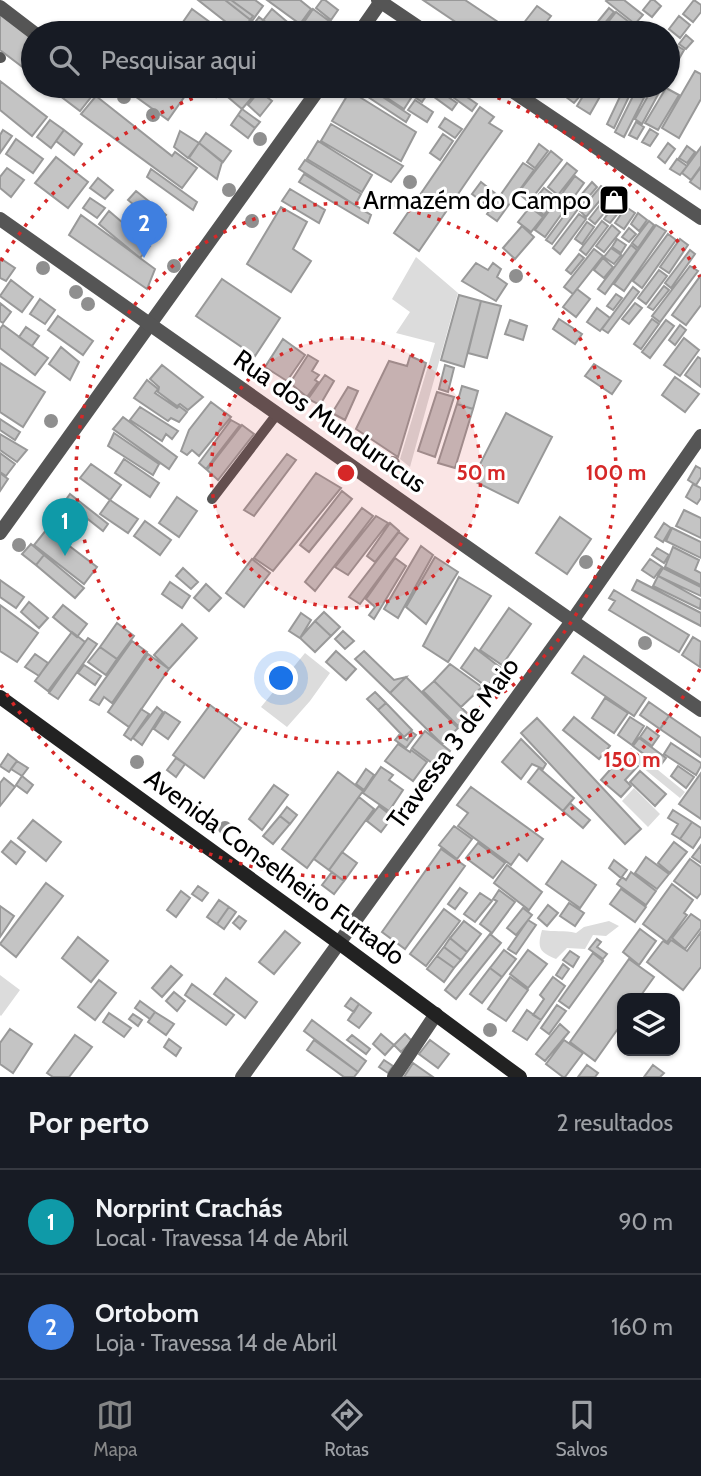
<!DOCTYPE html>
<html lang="pt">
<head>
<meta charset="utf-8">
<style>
	:root { --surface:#171b24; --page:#242831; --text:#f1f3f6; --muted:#9ea1a6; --line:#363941; --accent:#858687 }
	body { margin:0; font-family:Cabin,sans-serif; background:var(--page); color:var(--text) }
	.controls { position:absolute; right:21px; bottom:21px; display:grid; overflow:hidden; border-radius:14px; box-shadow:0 2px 5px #0004 }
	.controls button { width:63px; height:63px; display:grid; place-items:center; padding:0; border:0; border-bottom:2px solid var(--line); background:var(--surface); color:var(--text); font:35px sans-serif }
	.you { position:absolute; left:282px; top:679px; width:24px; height:24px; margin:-18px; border:5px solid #fff; border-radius:50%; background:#1a73e8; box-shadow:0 0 0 10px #1a73e833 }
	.badge { display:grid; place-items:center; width:46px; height:46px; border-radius:50%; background:var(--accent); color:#fff; font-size:23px; font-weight:700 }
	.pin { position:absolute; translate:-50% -58px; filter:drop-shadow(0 2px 4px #0008) }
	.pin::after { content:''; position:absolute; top:37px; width:24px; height:21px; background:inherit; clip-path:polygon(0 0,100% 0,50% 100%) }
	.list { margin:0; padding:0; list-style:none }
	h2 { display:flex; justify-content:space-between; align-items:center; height:91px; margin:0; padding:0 28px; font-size:30px }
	h2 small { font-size:23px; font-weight:400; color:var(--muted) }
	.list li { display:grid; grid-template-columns:46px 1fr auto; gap:21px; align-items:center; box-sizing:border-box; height:105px; padding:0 28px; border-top:2px solid var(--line) }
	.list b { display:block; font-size:26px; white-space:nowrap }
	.list p { margin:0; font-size:23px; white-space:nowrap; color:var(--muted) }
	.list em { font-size:23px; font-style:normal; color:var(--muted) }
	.icon { flex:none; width:38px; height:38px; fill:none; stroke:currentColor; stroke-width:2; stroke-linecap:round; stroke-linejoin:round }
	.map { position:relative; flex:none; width:701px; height:1077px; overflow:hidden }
	.search { position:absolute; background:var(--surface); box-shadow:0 2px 5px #0004; left:21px; right:21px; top:21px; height:77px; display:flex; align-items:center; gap:18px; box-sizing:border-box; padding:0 24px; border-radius:38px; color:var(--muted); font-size:26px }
	.sheet { height:301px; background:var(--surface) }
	nav { display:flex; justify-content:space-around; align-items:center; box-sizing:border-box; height:98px; border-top:2px solid var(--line); background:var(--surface); font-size:19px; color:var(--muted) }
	nav a { display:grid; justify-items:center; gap:4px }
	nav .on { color:var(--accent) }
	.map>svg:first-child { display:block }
	.green { fill:#dcdcdc }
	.building { fill:#c4c4c4; stroke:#999; stroke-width:2 }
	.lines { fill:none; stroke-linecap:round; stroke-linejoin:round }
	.service { stroke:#555; stroke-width:10 }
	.minor { stroke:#555; stroke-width:14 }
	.tertiary { stroke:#555; stroke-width:14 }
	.secondary { stroke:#222; stroke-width:14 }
	.tree { fill:#8f8f8f }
	.ring { fill:none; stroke:#d62828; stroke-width:3.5; stroke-dasharray:3.5 7 }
	.labels { text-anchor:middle; stroke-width:6; stroke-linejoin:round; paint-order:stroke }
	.poi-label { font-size:26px; fill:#000; stroke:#fff; text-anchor:end }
	.street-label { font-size:26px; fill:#000; stroke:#fff }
	.centre { fill:#d62828; stroke:#fff; stroke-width:3.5 }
	.ring-label { font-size:21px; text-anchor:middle; font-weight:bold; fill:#d62828; stroke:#fff; stroke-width:6; stroke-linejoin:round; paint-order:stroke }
</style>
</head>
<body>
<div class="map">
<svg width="701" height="1077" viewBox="0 0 701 1077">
	<rect width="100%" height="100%" fill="#fff"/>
	<path class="green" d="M 416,257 L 458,293 L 410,467 L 400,459 L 435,343 L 396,333 L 410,312 L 392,299 Z
		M 305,653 L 330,673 L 310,701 L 287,727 L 261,707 Z
		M 631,748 L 685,792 L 680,798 L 626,754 Z
		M 634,788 L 660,814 L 648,827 L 622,801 Z
		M 609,921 L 619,926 L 606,936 L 593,935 L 585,949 L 567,948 L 556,959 C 539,952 537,948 542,930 C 554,932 564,930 576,933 L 584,927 Z
		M 0,975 L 20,990 L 1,1016 L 0,1015 Z"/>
	<path class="building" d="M 198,0 L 231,0 L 253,16 L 240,33 Z
		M 225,0 L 255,0 L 263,6 L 252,21 Z
		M 267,0 L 300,0 L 311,9 L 300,24 Z
		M 322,0 L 325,0 L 338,10 L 331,20 L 316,8 Z
		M 423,0 L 465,0 L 504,26 L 499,33 L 472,33 Z
		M 607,0 L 624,0 L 643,15 L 635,24 L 606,1 Z
		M 651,0 L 654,0 L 661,6 L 652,17 L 643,10 Z
		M 694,0 L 701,5 L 701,12 L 693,22 L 683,14 Z
		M 537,6 L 551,16 L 538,33 L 516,33 Z
		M 609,8 L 614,12 L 600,29 L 595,25 Z
		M 192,9 L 211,23 L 203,33 L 198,33 L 183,22 Z
		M 272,9 L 298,31 L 296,33 L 274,33 L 261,23 Z
		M 313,9 L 329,21 L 320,33 L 313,33 L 302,25 Z
		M 0,10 L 33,36 L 33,75 L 0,50 Z
		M 616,12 L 629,22 L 621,32 L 609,21 Z
		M 679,16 L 690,25 L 680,38 L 669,29 Z
		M 259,17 L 271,26 L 265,33 L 256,33 L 250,29 Z
		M 561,23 L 572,32 L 571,33 L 561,33 L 556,29 Z
		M 607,23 L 619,33 L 598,33 Z
		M 686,35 L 693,41 L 686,49 L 679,44 Z
		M 676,45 L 684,50 L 668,78 L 668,59 Z
		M 695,71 L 701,74 L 701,99 L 679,138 L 662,128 Z
		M 0,81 L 47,117 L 32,136 L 0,110 Z
		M 47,86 L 98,86 L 99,87 L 80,111 Z
		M 121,86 L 192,86 L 168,120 Z
		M 200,86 L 224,86 L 216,97 Z
		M 229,86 L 245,86 L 255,94 L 242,109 L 223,93 Z
		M 369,86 L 394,86 L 411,98 L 404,109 Z
		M 399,86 L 411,86 L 426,96 L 422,102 Z
		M 430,86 L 432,86 L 457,103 L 452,110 L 426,91 Z
		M 440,86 L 451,86 L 477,104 L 472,111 L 439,87 Z
		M 561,86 L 569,86 L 581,95 L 574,103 L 558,91 Z
		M 589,86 L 606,86 L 590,114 L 577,106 Z
		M 625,86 L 634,86 L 614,128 L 607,124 Z
		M 638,86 L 650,86 L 624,137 L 615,132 Z
		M 653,87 L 660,91 L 642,124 L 635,119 Z
		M 369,88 L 410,115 L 406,122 L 365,95 Z
		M 666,88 L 679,95 L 658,130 L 645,123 Z
		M 259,91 L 272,101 L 260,116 L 248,105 Z
		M 350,91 L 416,132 L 401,161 L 332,121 Z
		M 96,96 L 172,156 L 175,152 L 197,168 L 182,188 L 81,114 Z
		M 415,100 L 433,112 L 427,122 L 408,110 Z
		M 480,107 L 494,117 L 489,123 L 502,131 L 480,162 L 419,251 L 394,233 Z
		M 242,109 L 260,122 L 255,128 L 238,115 Z
		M 238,115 L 255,128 L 248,138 L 231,125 Z
		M 445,118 L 462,129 L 455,138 L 439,127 Z
		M 50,120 L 64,130 L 51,148 L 37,137 Z
		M 636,122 L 644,127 L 637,139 L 629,135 Z
		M 331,124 L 403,166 L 391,182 L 321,141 Z
		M 650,129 L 658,134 L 650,146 L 642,142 Z
		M 3,130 L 12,136 L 0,153 L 0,135 Z
		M 64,130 L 82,144 L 74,155 L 56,141 Z
		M 180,131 L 199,143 L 188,158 L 174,147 Z
		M 206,133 L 231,151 L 223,162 L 199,143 Z
		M 443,134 L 453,141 L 440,160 L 430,153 Z
		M 16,139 L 43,159 L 33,173 L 6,154 Z
		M 318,141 L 372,175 L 362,192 L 307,159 Z
		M 199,143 L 222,162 L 217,179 L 189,158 Z
		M 668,143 L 675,149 L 665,163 L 658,157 Z
		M 539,144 L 548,151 L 535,168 L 527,162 Z
		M 687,146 L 695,152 L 687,163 L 679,158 Z
		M 701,147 L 701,166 L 691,180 L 682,173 Z
		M 551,151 L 562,160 L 529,202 L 518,193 Z
		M 56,157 L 88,182 L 68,208 L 35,183 Z
		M 677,159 L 687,166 L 680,175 L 670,169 Z
		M 305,160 L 361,194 L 355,205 L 299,169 Z
		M 523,163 L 534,170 L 497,221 L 487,214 Z
		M 567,163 L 577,171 L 558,195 L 548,187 Z
		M 701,167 L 701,187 L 700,189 L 690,182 Z
		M 7,168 L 24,180 L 11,197 L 0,188 L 0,177 Z
		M 151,169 L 197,202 L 193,210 L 147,177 Z
		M 304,174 L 371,215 L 368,223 L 299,182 Z
		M 575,176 L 584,183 L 545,237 L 535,230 Z
		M 98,178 L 113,190 L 105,199 L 90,188 Z
		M 481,182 L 497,195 L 488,206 L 472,194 Z
		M 592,182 L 597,187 L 581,206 L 575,202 Z
		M 601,186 L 608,191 L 586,217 L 580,211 Z
		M 544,188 L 557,198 L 544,215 L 530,205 Z
		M 290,189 L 325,210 L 319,223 L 282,201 Z
		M 136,191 L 166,215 L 158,225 L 128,200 Z
		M 611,194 L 626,206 L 621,212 L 606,201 Z
		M 90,198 L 105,208 L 97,218 L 83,208 Z
		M 603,201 L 610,206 L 595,224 L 589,219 Z
		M 572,205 L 578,209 L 552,244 L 546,240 Z
		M 281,207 L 307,222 L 293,249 L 311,261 L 291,292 L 247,264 Z
		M 530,207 L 543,217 L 531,232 L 518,222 Z
		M 626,207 L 635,213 L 624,229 L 615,223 Z
		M 612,208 L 619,212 L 610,223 L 604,219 Z
		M 109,211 L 150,246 L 140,258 L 99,224 Z
		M 638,213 L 647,220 L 639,231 L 631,224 Z
		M 579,214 L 586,219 L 560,254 L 553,248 Z
		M 81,215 L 155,269 L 147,289 L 69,235 Z
		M 602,221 L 608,226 L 586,255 L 580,250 Z
		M 649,221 L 654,225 L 638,248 L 632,243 Z
		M 587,222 L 594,227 L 582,244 L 575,239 Z
		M 612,225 L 620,232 L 604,252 L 596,246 Z
		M 656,225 L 666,231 L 624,291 L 614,284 Z
		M 522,226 L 534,237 L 515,259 L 503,248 Z
		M 629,228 L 636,234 L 629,242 L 622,237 Z
		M 668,234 L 676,240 L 642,288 L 633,281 Z
		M 617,239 L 626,245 L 621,253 L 612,247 Z
		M 680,239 L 688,245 L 669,273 L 660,267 Z
		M 631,245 L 637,250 L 605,294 L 598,289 Z
		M 611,248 L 621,255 L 614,264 L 604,257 Z
		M 594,249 L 603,256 L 573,294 L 564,287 Z
		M 690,250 L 695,254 L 671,288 L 665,283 Z
		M 579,254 L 584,258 L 571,274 L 566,270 Z
		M 0,258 L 15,268 L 6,281 L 0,278 Z
		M 603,258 L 613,267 L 604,278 L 594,270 Z
		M 476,263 L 488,270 L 493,263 L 501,269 L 497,277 L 507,284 L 496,301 L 462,281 Z
		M 690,266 L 698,271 L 660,322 L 652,316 Z
		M 659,270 L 667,276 L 646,304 L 638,298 Z
		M 701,275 L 701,305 L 686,325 L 672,315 Z
		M 222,279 L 280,318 L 255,356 L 196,316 Z
		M 11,280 L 33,297 L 22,312 L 0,296 Z
		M 664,286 L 669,290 L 653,310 L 648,307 Z
		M 633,287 L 639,292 L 608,333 L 602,329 Z
		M 577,289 L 590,299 L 576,317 L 563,307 Z
		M 616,294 L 622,298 L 613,310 L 607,306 Z
		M 459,295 L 481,301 L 464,367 L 441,360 Z
		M 40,299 L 55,310 L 45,324 L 30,314 Z
		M 481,301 L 501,306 L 487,358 L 468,353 Z
		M 0,303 L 11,312 L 3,323 L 0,321 Z
		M 635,303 L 642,308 L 629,324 L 622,319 Z
		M 597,308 L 610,318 L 600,331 L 587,322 Z
		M 58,316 L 93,341 L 83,355 L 48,330 Z
		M 559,319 L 582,334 L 575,344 L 553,329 Z
		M 652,319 L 659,324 L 641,349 L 634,344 Z
		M 510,320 L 527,326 L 523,340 L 505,334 Z
		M 666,320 L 674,326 L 650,358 L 642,352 Z
		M 3,325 L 48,358 L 35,375 L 0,348 L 0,329 Z
		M 680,325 L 686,330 L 675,345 L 669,340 Z
		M 26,327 L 39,336 L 32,346 L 19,337 Z
		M 684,338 L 699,350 L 680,376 L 664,365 Z
		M 283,339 L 305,355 L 287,381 L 265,367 Z
		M 61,347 L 79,362 L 70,380 L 49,364 Z
		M 308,355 L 318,361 L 312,371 L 319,375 L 315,380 L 318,382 L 307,397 L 290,383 Z
		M 410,356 L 426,363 L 398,457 L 356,429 L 389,361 L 407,366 Z
		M 698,357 L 701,359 L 701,387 L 685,375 Z
		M 0,363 L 45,392 L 23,427 L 0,412 Z
		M 594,364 L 621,381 L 612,394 L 585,376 Z
		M 162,365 L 203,397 L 188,410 L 180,404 L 177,406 L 158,392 L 159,387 L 150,379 Z
		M 445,365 L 454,368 L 448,392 L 439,389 Z
		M 325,375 L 334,381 L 320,405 L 308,399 Z
		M 675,377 L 699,394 L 685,412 L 662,395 Z
		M 147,380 L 158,389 L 155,393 L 177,408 L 179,406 L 187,412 L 179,422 L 171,418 L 168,421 L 134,398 Z
		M 462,386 L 478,391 L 473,409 L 457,404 Z
		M 348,387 L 358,391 L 345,420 L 332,413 Z
		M 437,392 L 454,397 L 435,457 L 418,451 Z
		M 211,402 L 231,417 L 199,456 L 192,450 L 187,455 L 181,451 L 189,430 Z
		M 457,404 L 473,409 L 455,468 L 438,463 Z
		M 140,407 L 178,431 L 172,439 L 166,434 L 162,441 L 130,420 Z
		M 506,413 L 552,437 L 518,503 L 472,480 Z
		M 123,417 L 177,457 L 169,469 L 113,429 Z
		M 0,419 L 20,432 L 15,440 L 0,430 Z
		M 231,420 L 240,425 L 206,469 L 199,463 Z
		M 242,425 L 254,434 L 218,480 L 207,470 Z
		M 114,433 L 159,464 L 153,475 L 108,446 Z
		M 0,434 L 27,450 L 17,462 L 0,450 Z
		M 0,453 L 15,464 L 6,476 L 0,472 Z
		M 287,454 L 296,460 L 254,516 L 244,510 Z
		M 124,459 L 159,483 L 150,497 L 115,473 Z
		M 91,464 L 121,485 L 110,500 L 80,478 Z
		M 696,466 L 701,469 L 701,477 L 696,485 L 688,480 Z
		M 0,473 L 8,479 L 0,491 Z
		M 316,473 L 341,488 L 273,571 L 254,558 Z
		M 693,484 L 701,488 L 701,498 L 697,504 L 686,497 Z
		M 342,491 L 352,499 L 309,552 L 300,545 Z
		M 70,494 L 108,524 L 103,531 L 65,501 Z
		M 177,497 L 197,511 L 179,537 L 159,523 Z
		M 110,500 L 138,519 L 128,533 L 100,514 Z
		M 362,508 L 373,516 L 315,591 L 305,582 Z
		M 684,510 L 701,518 L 701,538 L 676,526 Z
		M 376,516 L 388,523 L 348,575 L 335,567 Z
		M 560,517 L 591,539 L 567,574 L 536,553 Z
		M 145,521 L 171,540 L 160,555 L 134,536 Z
		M 390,523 L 399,531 L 375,562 L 367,556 Z
		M 664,523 L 671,528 L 663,542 L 655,537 Z
		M 672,528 L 701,542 L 701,558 L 666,541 Z
		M 47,529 L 97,567 L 84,584 L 34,545 Z
		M 399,532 L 408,539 L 360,604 L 349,597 Z
		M 31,544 L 44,555 L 36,565 L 22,554 Z
		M 421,546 L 433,555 L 398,618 L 384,609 Z
		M 673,547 L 699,560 L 695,570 L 701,573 L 701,585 L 665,567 Z
		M 657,548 L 669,555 L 664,563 L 652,555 Z
		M 44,555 L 84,588 L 75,598 L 36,565 Z
		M 435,557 L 458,572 L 426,624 L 406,607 Z
		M 395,558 L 406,566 L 374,619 L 369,615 L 375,607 L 366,599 Z
		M 252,559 L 270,573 L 244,607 L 226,593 Z
		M 650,559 L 662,567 L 654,578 L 642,570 Z
		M 183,568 L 198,582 L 191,589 L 176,576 Z
		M 663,568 L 701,587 L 701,596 L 658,576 Z
		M 658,576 L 701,600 L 700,609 L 653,586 Z
		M 459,577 L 491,596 L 448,662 L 423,646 Z
		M 0,580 L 24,597 L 16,608 L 0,597 Z
		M 637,580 L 701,613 L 701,626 L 632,590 Z
		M 170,582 L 190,596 L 182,608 L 162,594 Z
		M 206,584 L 221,598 L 209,611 L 194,598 Z
		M 614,590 L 689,635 L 679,652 L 609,610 L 615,601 L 609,598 Z
		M 29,602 L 48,618 L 39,628 L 21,612 Z
		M 0,605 L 38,633 L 17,662 L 0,651 Z
		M 63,605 L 87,624 L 77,637 L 53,617 Z
		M 509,608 L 531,624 L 502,665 L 480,650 Z
		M 324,612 L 340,627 L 331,636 L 315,621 Z
		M 301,613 L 311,620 L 300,638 L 289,631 Z
		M 315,621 L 331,636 L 315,652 L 300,638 Z
		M 117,623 L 134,636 L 117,659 L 100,647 Z
		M 182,624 L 197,638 L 169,669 L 154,655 Z
		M 343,631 L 354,641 L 345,649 L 335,639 Z
		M 72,632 L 85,642 L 48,691 L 35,681 Z
		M 693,637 L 701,642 L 700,667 L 682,655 Z
		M 88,638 L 97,644 L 58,699 L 49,693 Z
		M 132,641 L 147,652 L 112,703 L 104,697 L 99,705 L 90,700 Z
		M 100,647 L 117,659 L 106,675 L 88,662 Z
		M 475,648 L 501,668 L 487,687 L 461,668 Z
		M 336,651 L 356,669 L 346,680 L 326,662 Z
		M 364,651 L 394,680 L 406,677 L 390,693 L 355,659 Z
		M 35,654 L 48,663 L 39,676 L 25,667 Z
		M 148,654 L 169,669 L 129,727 L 108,712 Z
		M 584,656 L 646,698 L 634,716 L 572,673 Z
		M 450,664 L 482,687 L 461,707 L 434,681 Z
		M 84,665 L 101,676 L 95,685 L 78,673 Z
		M 406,677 L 458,728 L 442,744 L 390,693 Z
		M 434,681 L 469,715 L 458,726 L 423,691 Z
		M 375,692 L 386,703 L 378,710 L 367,699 Z
		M 605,698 L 628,713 L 614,733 L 592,718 Z
		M 649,702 L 669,716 L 660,729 L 640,715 Z
		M 386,703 L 412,730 L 404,737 L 378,710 Z
		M 210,705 L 241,728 L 204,778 L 173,755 Z
		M 157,707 L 163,712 L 142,745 L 133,738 Z
		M 141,709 L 149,714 L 131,740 L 124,735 Z
		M 165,712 L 180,722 L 168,739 L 154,729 Z
		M 669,716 L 701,738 L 701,757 L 660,729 Z
		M 574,717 L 610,746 L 599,759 L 563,730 Z
		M 630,717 L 644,726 L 632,745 L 618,735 Z
		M 537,718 L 641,829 L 625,844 L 521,733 Z
		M 647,727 L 659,736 L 652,746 L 640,737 Z
		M 425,731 L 450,751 L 439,765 L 434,761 L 432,763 L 412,748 Z
		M 412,732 L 416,735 L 406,748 L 395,740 L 399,735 L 407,740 Z
		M 639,738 L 666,758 L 660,766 L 633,746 Z
		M 521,739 L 546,764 L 543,769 L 532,764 L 521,779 L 502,762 Z
		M 671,743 L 701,763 L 701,766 L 696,775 L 664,754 Z
		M 398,744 L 410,752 L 411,750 L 427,762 L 413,781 L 385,761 Z
		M 8,754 L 17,761 L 9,772 L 0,766 Z
		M 624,754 L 638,766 L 625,780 L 631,786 L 621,797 L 601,780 Z
		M 176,758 L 185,764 L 176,777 L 167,770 Z
		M 17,761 L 28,768 L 22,776 L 11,769 Z
		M 678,766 L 694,777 L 686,788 L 671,776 Z
		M 381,767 L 393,775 L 389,780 L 403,790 L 389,811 L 363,793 Z
		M 539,768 L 574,798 L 563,811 L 528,782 Z
		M 366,769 L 374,775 L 364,790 L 356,784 Z
		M 640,771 L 666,794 L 655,806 L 630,782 Z
		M 338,772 L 363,791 L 307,868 L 282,849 Z
		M 701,773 L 701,819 L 679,804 Z
		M 22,776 L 33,785 L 27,793 L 16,785 Z
		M 4,778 L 15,787 L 0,806 L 0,783 Z
		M 274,785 L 288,795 L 262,830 L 249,819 Z
		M 471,787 L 543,839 L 527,861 L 519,854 L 511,865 L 458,826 L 468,813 L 457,805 Z
		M 359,797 L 374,809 L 329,870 L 314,859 Z
		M 570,803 L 590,820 L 583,828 L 563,811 Z
		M 379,806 L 388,813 L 391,809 L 396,812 L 381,832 L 367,821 Z
		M 287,807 L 297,815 L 290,824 L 280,816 Z
		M 673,810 L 692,822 L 680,839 L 672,834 L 678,824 L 668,818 Z
		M 280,816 L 290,824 L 273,844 L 263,836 Z
		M 33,820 L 61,842 L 46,861 L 18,838 Z
		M 692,822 L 701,828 L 701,836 L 693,848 L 680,839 Z
		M 454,826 L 472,839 L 457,859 L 439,845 Z
		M 11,841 L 25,852 L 16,864 L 2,852 Z
		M 674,842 L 687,852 L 670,873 L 658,863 Z
		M 478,843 L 505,863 L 493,878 L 466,858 Z
		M 701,845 L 701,863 L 692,857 Z
		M 441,849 L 465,866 L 405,949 L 382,932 Z
		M 342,852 L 357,863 L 344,881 L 329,870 Z
		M 646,857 L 669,874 L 657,889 L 635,873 Z
		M 690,859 L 701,867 L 701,893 L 697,898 L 674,881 Z
		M 614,860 L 627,870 L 621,878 L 609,868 Z
		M 562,861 L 596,885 L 580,908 L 546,884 Z
		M 507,865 L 542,892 L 529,910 L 494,883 Z
		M 332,872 L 344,881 L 334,894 L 322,885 Z
		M 631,872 L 656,891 L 646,905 L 617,884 L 622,877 L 626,880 Z
		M 46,883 L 63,896 L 16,957 L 0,944 Z
		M 672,884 L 693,900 L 684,913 L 687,915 L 667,942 L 643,924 Z
		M 198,886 L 208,893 L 202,901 L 192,894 Z
		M 460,888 L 467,893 L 455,909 L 448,904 Z
		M 621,889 L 646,907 L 635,922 L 610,904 Z
		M 499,890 L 515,902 L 492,933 L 480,924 L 497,901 L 493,899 Z
		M 181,891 L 190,898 L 176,917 L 167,910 Z
		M 480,893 L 492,901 L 475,922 L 464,914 Z
		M 219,900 L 229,907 L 217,924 L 207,917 Z
		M 569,903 L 584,913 L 575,926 L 560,916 Z
		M 548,905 L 558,913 L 547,926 L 538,918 Z
		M 0,906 L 14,916 L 0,937 Z
		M 229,907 L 236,912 L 224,929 L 217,924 Z
		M 523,908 L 532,915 L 516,935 L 507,928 Z
		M 444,909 L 460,921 L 426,966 L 410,954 Z
		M 691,914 L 701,921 L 701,928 L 685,949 L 672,938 Z
		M 239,916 L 246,921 L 240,929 L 233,923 Z
		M 528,920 L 536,925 L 516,954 L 508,949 Z
		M 464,921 L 481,934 L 467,952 L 450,938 Z
		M 640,929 L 656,941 L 639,965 L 623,952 Z
		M 285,931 L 300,943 L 274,974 L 259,962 Z
		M 701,932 L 701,967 L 683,990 L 647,962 L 663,941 L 668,944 L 671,940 L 687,951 Z
		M 490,934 L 501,943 L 456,999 L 445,990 Z
		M 78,937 L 108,961 L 91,982 L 62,958 Z
		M 450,938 L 467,952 L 461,960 L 444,947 Z
		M 597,939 L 601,942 L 597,947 L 607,954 L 603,959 L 589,949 Z
		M 444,947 L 461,960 L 454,968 L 437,956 Z
		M 504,950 L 516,959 L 502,977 L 490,968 Z
		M 528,950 L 547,964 L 528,988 L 510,974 Z
		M 570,951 L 579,957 L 573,967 L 563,960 Z
		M 593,953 L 603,961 L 569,1008 L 559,1001 Z
		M 437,956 L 454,968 L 444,982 L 427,969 Z
		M 629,959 L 654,977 L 639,998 L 622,998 L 622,1023 L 595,1061 L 570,1042 Z
		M 563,964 L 569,969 L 562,979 L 556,975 Z
		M 171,966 L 182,975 L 162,997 L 152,988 Z
		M 490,968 L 502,977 L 482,1003 L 470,994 Z
		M 510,977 L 528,990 L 506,1021 L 488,1009 Z
		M 553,977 L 565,986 L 541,1020 L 533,1015 L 544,999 L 540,995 Z
		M 226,978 L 257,1002 L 245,1018 L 214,994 Z
		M 99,980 L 116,993 L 95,1020 L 78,1007 Z
		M 192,984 L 234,1015 L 226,1025 L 185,995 Z
		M 174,992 L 185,1001 L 177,1011 L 166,1001 Z
		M 351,998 L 359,1004 L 354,1012 L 345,1006 Z
		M 140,1001 L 155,1012 L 150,1019 L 135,1008 Z
		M 359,1004 L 371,1013 L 359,1028 L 348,1020 Z
		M 557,1005 L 566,1011 L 549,1034 L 541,1028 Z
		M 527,1010 L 541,1020 L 527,1040 L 513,1031 Z
		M 155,1012 L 174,1024 L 166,1035 L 148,1022 Z
		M 109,1013 L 131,1028 L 124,1037 L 103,1022 Z
		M 133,1014 L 142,1020 L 138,1026 L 129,1019 Z
		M 312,1020 L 366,1061 L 358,1072 L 304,1031 Z
		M 560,1024 L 569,1032 L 545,1061 L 536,1054 Z
		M 10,1029 L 32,1044 L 13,1073 L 0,1064 L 0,1043 Z
		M 381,1034 L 394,1045 L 385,1055 L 373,1044 Z
		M 405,1034 L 412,1041 L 401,1052 L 394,1045 Z
		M 75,1035 L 92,1047 L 69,1077 L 53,1077 L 47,1073 Z
		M 352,1035 L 370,1049 L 366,1054 L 347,1040 Z
		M 169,1039 L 181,1048 L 176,1056 L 164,1047 Z
		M 314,1040 L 358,1072 L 354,1077 L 344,1077 L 307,1050 Z
		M 430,1040 L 449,1054 L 438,1068 L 419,1054 Z
		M 564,1040 L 583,1053 L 565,1077 L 563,1077 L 546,1064 Z
		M 384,1060 L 393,1066 L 388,1073 L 379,1067 Z
		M 413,1063 L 433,1077 L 404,1077 Z
		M 587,1065 L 598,1073 L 595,1077 L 578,1077 Z
		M 653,1065 L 664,1073 L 660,1077 L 644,1077 Z"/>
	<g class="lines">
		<path class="service" d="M 0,57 L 1,58
			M 212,499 L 277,414"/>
		<path class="minor" d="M 0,7 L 34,33
			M 359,33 L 382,0
			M 0,533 L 321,86
			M 242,1077 L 572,621 L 701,436
			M 394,1077 L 436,1014"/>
		<path class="tertiary" d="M 378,0 L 427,33
			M 505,86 L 701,218
			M 0,219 L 572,621 L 701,710"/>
		<path class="secondary" d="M 0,697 L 339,943 L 520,1077"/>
	</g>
	<g class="tree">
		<circle cx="124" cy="97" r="7"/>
		<circle cx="153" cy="115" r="7"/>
		<circle cx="260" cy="139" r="7"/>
		<circle cx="410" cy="182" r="7"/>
		<circle cx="229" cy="190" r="7"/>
		<circle cx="391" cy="201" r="7"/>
		<circle cx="252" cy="221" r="7"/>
		<circle cx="174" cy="266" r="7"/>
		<circle cx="43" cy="268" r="7"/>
		<circle cx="516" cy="276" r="7"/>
		<circle cx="76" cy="292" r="7"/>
		<circle cx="88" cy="304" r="7"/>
		<circle cx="51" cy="421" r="7"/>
		<circle cx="393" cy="463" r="7"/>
		<circle cx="19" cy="545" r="7"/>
		<circle cx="586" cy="562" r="7"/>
		<circle cx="645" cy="643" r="7"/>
		<circle cx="137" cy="762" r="7"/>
		<circle cx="225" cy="828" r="7"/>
		<circle cx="490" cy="1030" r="7"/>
	</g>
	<circle cx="346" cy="473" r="135" fill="#d62828" fill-opacity=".12"/>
	<g class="ring">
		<circle cx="346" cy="473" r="135"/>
		<circle cx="346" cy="473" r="270"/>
		<path d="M700 669A405 405 0 0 1 1 685M1 261A405 405 0 0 1 224 87M468 87A405 405 0 0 1 700 277"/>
	</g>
	<defs>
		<g id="shop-square" transform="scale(1.575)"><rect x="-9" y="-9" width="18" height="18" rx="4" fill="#000" stroke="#fff"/><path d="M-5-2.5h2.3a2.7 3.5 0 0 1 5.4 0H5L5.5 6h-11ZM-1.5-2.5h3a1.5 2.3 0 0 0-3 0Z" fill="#fff"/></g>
	</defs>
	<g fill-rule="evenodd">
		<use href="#shop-square" x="614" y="200"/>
	</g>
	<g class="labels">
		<g class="poi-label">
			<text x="591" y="209">Armazém do Campo</text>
		</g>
		<g class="street-label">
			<text transform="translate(330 421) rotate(35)" y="9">Rua dos Mundurucus</text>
			<text transform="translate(453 743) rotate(-54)" y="9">Travessa 3 de Maio</text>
			<text transform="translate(275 867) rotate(36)" y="9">Avenida Conselheiro Furtado</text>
		</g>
	</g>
	<circle cx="346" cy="473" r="10" class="centre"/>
	<g class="ring-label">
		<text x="481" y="480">50 m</text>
		<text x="616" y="480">100 m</text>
		<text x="632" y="767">150 m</text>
	</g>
</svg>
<div class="controls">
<button><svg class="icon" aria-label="layers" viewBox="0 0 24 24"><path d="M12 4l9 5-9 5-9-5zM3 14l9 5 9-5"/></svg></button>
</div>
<div class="you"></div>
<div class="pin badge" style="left:65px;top:556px;background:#0f9aa8">1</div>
<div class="pin badge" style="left:144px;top:258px;background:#3f7fe0">2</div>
<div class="search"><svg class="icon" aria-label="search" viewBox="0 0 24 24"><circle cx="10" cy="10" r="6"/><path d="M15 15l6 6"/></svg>Pesquisar aqui</div>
</div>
<section class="sheet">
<h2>Por perto<small>2 resultados</small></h2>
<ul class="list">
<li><span class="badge" style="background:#0f9aa8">1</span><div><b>Norprint Crachás</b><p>Local · Travessa 14 de Abril</p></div><em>90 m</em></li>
<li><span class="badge" style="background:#3f7fe0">2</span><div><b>Ortobom</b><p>Loja · Travessa 14 de Abril</p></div><em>160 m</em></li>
</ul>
</section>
<nav>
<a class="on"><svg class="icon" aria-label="map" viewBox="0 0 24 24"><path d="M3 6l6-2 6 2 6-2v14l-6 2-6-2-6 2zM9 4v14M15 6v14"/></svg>Mapa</a>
<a><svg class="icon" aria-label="directions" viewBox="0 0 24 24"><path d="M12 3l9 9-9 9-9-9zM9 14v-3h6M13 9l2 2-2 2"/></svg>Rotas</a>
<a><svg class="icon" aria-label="saved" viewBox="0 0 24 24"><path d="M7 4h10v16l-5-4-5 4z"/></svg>Salvos</a>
</nav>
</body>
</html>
